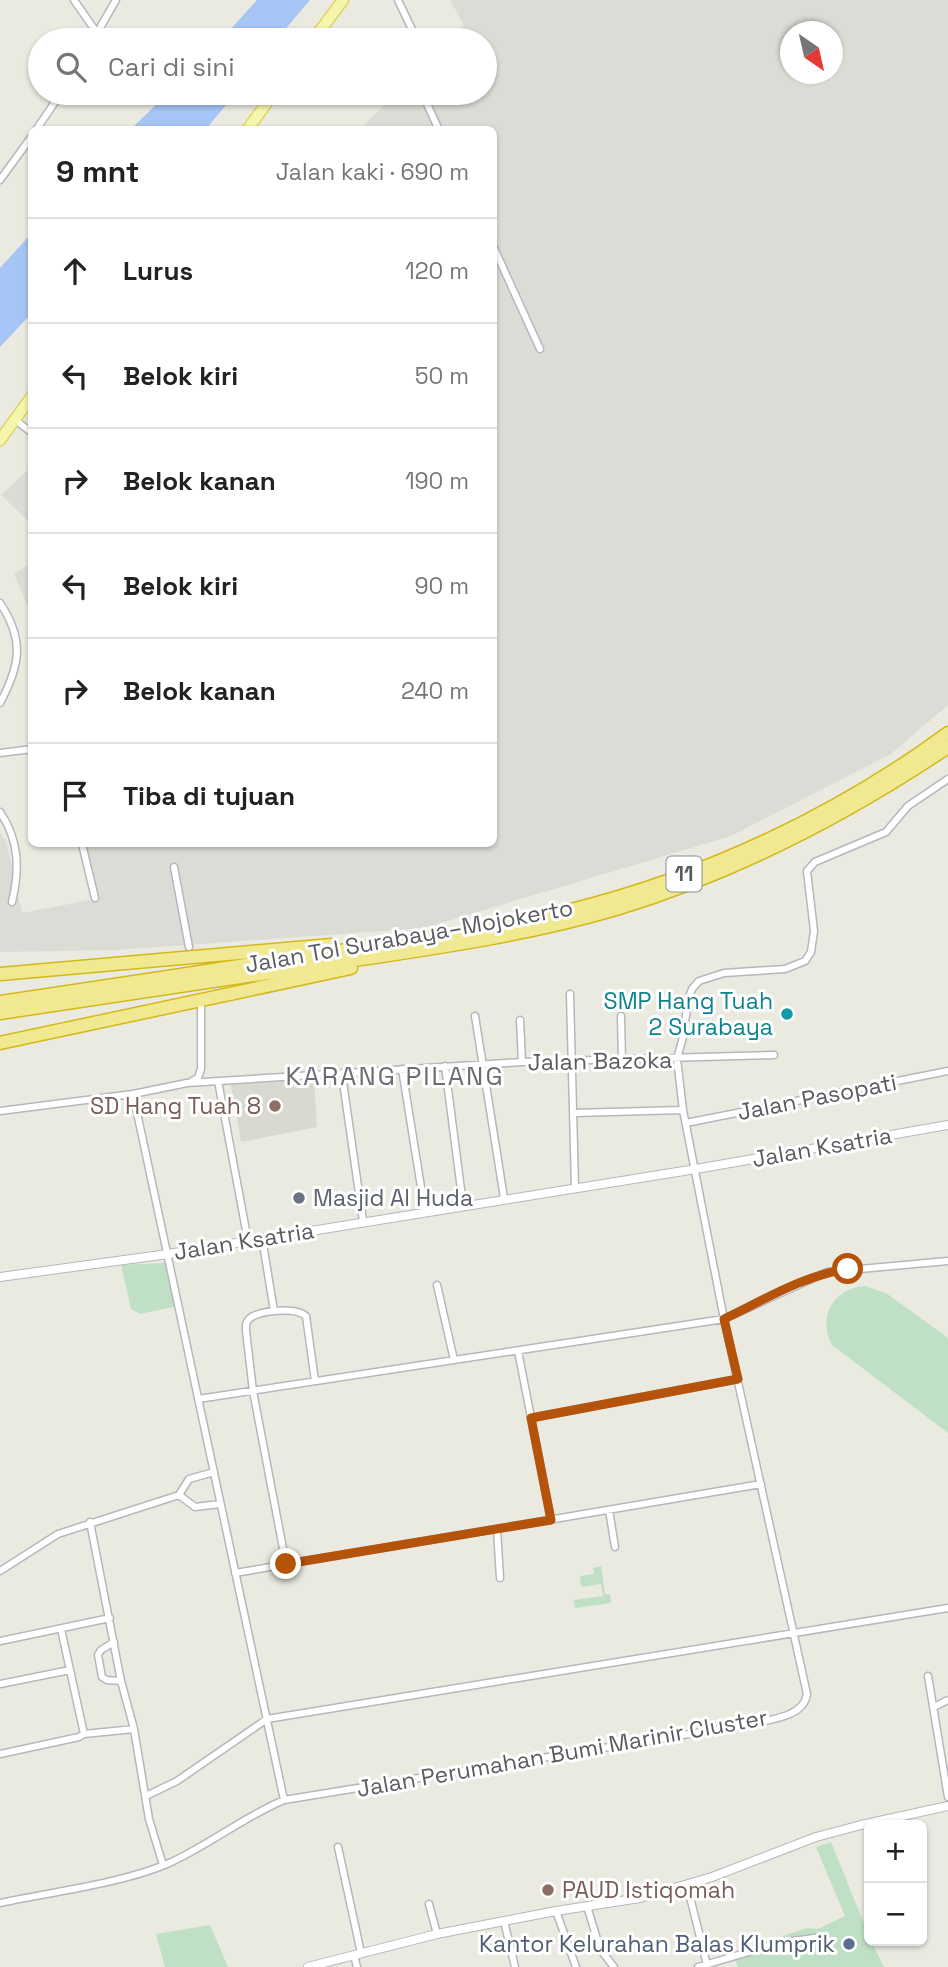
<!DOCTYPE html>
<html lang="id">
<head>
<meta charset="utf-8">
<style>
	:root { --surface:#fff; --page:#f6f6f6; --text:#222; --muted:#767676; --line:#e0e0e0 }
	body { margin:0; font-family:"Space Grotesk",sans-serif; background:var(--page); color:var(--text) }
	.controls { position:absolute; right:21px; bottom:21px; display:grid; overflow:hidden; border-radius:10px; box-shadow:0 2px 5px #0004 }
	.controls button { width:63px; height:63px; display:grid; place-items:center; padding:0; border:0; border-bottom:2px solid var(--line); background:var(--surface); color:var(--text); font:35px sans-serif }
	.compass { position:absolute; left:780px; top:21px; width:63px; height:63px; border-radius:50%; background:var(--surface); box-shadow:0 2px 5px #0004; rotate:146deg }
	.stop { position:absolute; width:21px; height:21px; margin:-16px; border:5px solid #b45309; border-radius:50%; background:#fff }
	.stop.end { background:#b45309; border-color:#fff; box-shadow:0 2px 7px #0008 }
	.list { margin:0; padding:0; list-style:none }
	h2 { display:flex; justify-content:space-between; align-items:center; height:91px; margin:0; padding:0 28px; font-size:30px }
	h2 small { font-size:23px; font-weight:400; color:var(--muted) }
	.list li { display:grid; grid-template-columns:46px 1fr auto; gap:21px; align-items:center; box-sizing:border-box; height:105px; padding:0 28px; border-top:2px solid var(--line) }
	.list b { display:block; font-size:26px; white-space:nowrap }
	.list em { font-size:23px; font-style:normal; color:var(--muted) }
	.icon { flex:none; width:38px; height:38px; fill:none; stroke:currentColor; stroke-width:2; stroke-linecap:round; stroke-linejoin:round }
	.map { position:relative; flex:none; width:948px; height:1967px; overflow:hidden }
	.search { position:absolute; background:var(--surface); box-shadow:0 2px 5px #0004; left:28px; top:28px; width:469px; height:77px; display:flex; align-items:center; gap:18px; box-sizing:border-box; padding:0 24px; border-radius:38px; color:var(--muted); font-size:26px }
	.panel { position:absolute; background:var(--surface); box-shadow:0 2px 5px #0004; left:28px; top:126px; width:469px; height:721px; border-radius:10px }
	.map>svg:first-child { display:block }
	.industrial { fill:#dcdbd5; fill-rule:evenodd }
	.education { fill:#dad9cf }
	.green { fill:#bfe0c5 }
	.water { fill:#a6c5f5 }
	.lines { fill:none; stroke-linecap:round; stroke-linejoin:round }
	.minor-casing { stroke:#b6b7bc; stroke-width:9 }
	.tertiary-casing { stroke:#b6b7bc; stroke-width:10 }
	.primary-casing { stroke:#e1d363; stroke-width:13 }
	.motorway-casing { stroke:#d3b818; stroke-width:15 }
	.minor { stroke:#fff; stroke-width:6 }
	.tertiary { stroke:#fff; stroke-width:8 }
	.primary { stroke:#f5f5ab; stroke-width:10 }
	.motorway { stroke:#f0e992; stroke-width:12 }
	.route { stroke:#b45309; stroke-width:9 }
	.culture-dot { fill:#0f9aa8; stroke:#fff; stroke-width:2.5 }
	.education-dot { fill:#8d6e63; stroke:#fff; stroke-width:2.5 }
	.worship-dot { fill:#6b7280; stroke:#fff; stroke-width:2.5 }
	.service-dot { fill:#5c6f8a; stroke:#fff; stroke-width:2.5 }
	.labels { text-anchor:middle; stroke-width:6; stroke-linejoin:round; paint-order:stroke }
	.shield { fill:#fff; stroke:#8b8c90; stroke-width:2 }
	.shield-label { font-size:21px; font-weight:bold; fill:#595b60 }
	.street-label { font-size:23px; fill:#595b60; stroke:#fff }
	.culture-label { font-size:23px; fill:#0d838f; stroke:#fff; text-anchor:end }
	.education-label { font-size:23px; fill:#785e54; stroke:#fff; text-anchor:end }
	.worship-label { font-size:23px; fill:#5b616d; stroke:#fff; text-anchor:start }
	.service-label { font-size:23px; fill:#4e5e75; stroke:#fff; text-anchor:end }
	.quarter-label { font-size:26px; letter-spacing:2px; fill:#6a6d72; stroke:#fff }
</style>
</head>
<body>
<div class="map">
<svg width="948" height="1967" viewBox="0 0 948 1967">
	<rect width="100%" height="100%" fill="#eaeae1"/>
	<path class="industrial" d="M 450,0 L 948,0 L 948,705 L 891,754 L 731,836 L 424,928 L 116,950 L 0,952 L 0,832 L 7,844 L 22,913 L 96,899 L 85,844 L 494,844 L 494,130 L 360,129 L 397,93 L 485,93 L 485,40 L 449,40 L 464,25 ZM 790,32 L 832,32 L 832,74 L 790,74 Z
		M 31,467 L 31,524 L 1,495 Z
		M 31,563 L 31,614 L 14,574 Z"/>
	<path class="education" d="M 314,1079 L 317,1127 L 241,1142 L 231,1085 Z"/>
	<path class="green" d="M 165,1263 L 177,1306 L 140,1314 L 131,1309 L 121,1265 Z
		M 865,1286 L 886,1293 L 948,1338 L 948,1433 L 832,1345 C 817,1318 833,1288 865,1286 Z
		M 601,1566 L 605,1594 L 610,1594 L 611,1603 L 575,1608 L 574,1600 L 603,1596 L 601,1584 L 581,1587 L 580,1576 L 594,1574 L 593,1568 Z
		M 831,1842 L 869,1936 L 869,1941 L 871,1941 L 884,1967 L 738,1967 L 732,1953 L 807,1928 L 818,1929 L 845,1916 L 816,1847 Z
		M 210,1925 L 228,1967 L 165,1967 L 156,1934 Z"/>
	<path class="water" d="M 257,0 L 310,0 L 276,40 L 221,40 Z
		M 168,93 L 236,93 L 206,129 L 131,129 Z
		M 31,234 L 31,314 L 0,347 L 0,268 Z"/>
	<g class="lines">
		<g class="minor-casing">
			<path id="minor" d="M 74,0 L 97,33
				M 398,0 L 417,40
				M 93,40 L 116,0
				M 422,93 L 439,130
				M 36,130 L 61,93
				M 0,180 L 32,136
				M 494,248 L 540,349
				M 14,419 L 32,433
				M 0,603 C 25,640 20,666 0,703
				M 0,753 L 32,749
				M 0,812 C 19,840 20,869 12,902
				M 82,844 L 95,898
				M 174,867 L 189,947
				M 570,994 L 575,1187
				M 475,1016 L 504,1198
				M 621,1016 L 622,1060
				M 520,1020 L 522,1062
				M 445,1066 L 463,1205
				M 402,1069 L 425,1212
				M 342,1075 L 363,1221
				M 192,1081 L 198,1078 L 201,1069 L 201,1007
				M 218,1081 L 248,1241
				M 133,1094 L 284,1800
				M 0,1111 L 133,1094 L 187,1083 L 522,1062 L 774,1055
				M 574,1113 L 683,1110
				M 686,1123 L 948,1071
				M 262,1238 L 274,1311
				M 437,1285 L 454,1360
				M 518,1351 L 551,1520
				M 198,1399 L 724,1319 L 827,1272 L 948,1261
				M 531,1418 L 738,1379
				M 179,1495 L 195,1507 L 220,1504
				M 609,1510 L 615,1547
				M 90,1522 L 121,1681 L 134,1729 L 149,1819 L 163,1865
				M 497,1529 L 500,1578
				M 286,1564 L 253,1391 L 246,1331 C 246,1326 245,1323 249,1319 C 259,1310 295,1307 306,1316 L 315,1381
				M 0,1571 L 58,1534 L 179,1495 L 189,1479 L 214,1472
				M 235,1573 L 761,1484
				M 61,1629 L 84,1734
				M 0,1641 L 110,1618
				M 114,1642 L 101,1650 L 98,1655 L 102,1677 L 107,1680 L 121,1681
				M 928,1676 L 948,1797
				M 0,1684 L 70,1670
				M 934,1707 L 948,1700
				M 0,1754 L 79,1737 L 84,1734 L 134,1729
				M 146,1796 L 177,1781 L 267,1719 L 948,1608
				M 338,1847 L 361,1953
				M 687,1885 L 707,1965
				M 0,1903 C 51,1892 119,1884 167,1864 C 208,1846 243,1817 284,1800 L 751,1724 C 771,1719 804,1717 807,1694 L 724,1319 L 683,1110 L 677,1059 L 683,1037 L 688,1000 L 692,989 L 699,981 L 724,973 L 785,969 L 805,961 L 811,952 L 814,931 L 807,871 L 815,862 L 886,832 L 908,806 L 948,779
				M 429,1904 L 437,1934
				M 587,1906 L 600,1949 L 614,1967
				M 556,1911 L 576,1967
				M 504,1921 L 515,1967
				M 354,1955 L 357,1967
				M 698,1967 L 779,1943 L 821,1937"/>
		</g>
		<g class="tertiary-casing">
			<path id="tertiary" d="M 0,1277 L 168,1254 L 696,1169 L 948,1125
				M 308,1967 L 437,1934 L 556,1911 L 640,1898 L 712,1877 L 816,1837 L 861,1825 L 948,1806"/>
		</g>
		<g class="primary-casing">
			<path id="primary" d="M 313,40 L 343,0
				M 247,130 L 274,93
				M 0,440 L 32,396"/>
		</g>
		<g class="motorway-casing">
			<path id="motorway" d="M 0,974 L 331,945
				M 0,1002 C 101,987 203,972 304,956 C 393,943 483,932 571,910 C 704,877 837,815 948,733
				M 0,1013 C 112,996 224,979 335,963 C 429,949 524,936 616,909 C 735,873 845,816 948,747
				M 0,1043 L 351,968"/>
		</g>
		<use href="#minor" class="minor"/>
		<use href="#tertiary" class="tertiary"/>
		<use href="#primary" class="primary"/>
		<use href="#motorway" class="motorway"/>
	</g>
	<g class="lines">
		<path class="route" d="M 286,1564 L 551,1520 L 531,1418 L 738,1379 L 724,1319 C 764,1300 804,1275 848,1269"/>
	</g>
	<circle class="culture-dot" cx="787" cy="1014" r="7"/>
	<g class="education-dot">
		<circle cx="275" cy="1106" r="7"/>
		<circle cx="548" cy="1890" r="7"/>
	</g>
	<circle class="worship-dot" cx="299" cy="1198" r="7"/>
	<circle class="service-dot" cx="849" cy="1944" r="7"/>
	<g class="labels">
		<rect class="shield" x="666.5" y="856.5" width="35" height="35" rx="5"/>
		<g class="shield-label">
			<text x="684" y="881">11</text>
		</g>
		<g class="street-label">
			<text transform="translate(409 936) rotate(-10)" y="8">Jalan Tol Surabaya–Mojokerto</text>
			<text transform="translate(600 1061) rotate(-1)" y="8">Jalan Bazoka</text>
			<text transform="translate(817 1097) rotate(-11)" y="8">Jalan Pasopati</text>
			<text transform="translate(822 1147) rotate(-10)" y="8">Jalan Ksatria</text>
			<text transform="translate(244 1241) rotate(-9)" y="8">Jalan Ksatria</text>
			<text transform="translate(562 1753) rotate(-10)" y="8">Jalan Perumahan Bumi Marinir Cluster</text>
		</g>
		<g class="culture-label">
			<text x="773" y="1009">SMP Hang Tuah<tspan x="773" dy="26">2 Surabaya</tspan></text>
		</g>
		<g class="education-label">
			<text x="261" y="1114">SD Hang Tuah 8</text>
			<text x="562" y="1898" text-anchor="start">PAUD Istiqomah</text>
		</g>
		<g class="worship-label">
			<text x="313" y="1206">Masjid Al Huda</text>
		</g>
		<g class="service-label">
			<text x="835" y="1952">Kantor Kelurahan Balas Klumprik</text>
		</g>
		<g class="quarter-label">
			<text x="395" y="1085">KARANG PILANG</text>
		</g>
	</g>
</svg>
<div class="controls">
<button>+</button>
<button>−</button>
</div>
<svg class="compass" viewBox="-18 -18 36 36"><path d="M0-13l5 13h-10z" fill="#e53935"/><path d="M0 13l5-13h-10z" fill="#767676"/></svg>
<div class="stop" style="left:848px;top:1269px"></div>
<div class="stop end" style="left:286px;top:1564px"></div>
<div class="search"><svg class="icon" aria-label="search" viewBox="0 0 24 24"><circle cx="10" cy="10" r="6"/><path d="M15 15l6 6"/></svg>Cari di sini</div>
<section class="panel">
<h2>9 mnt<small>Jalan kaki · 690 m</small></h2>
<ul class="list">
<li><svg class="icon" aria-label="ahead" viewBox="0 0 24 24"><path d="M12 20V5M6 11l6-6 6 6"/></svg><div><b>Lurus</b></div><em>120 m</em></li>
<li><svg class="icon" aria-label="left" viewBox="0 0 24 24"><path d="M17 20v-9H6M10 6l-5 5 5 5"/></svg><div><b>Belok kiri</b></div><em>50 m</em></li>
<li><svg class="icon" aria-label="right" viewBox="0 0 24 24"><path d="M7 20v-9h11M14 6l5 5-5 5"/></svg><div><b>Belok kanan</b></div><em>190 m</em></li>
<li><svg class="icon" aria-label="left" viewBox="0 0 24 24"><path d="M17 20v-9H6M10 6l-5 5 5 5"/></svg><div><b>Belok kiri</b></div><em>90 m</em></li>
<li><svg class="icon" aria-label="right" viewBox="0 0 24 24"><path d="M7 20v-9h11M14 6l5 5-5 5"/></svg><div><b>Belok kanan</b></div><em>240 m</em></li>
<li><svg class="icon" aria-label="arrive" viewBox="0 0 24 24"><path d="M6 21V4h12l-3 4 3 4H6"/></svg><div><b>Tiba di tujuan</b></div></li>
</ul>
</section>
</div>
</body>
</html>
